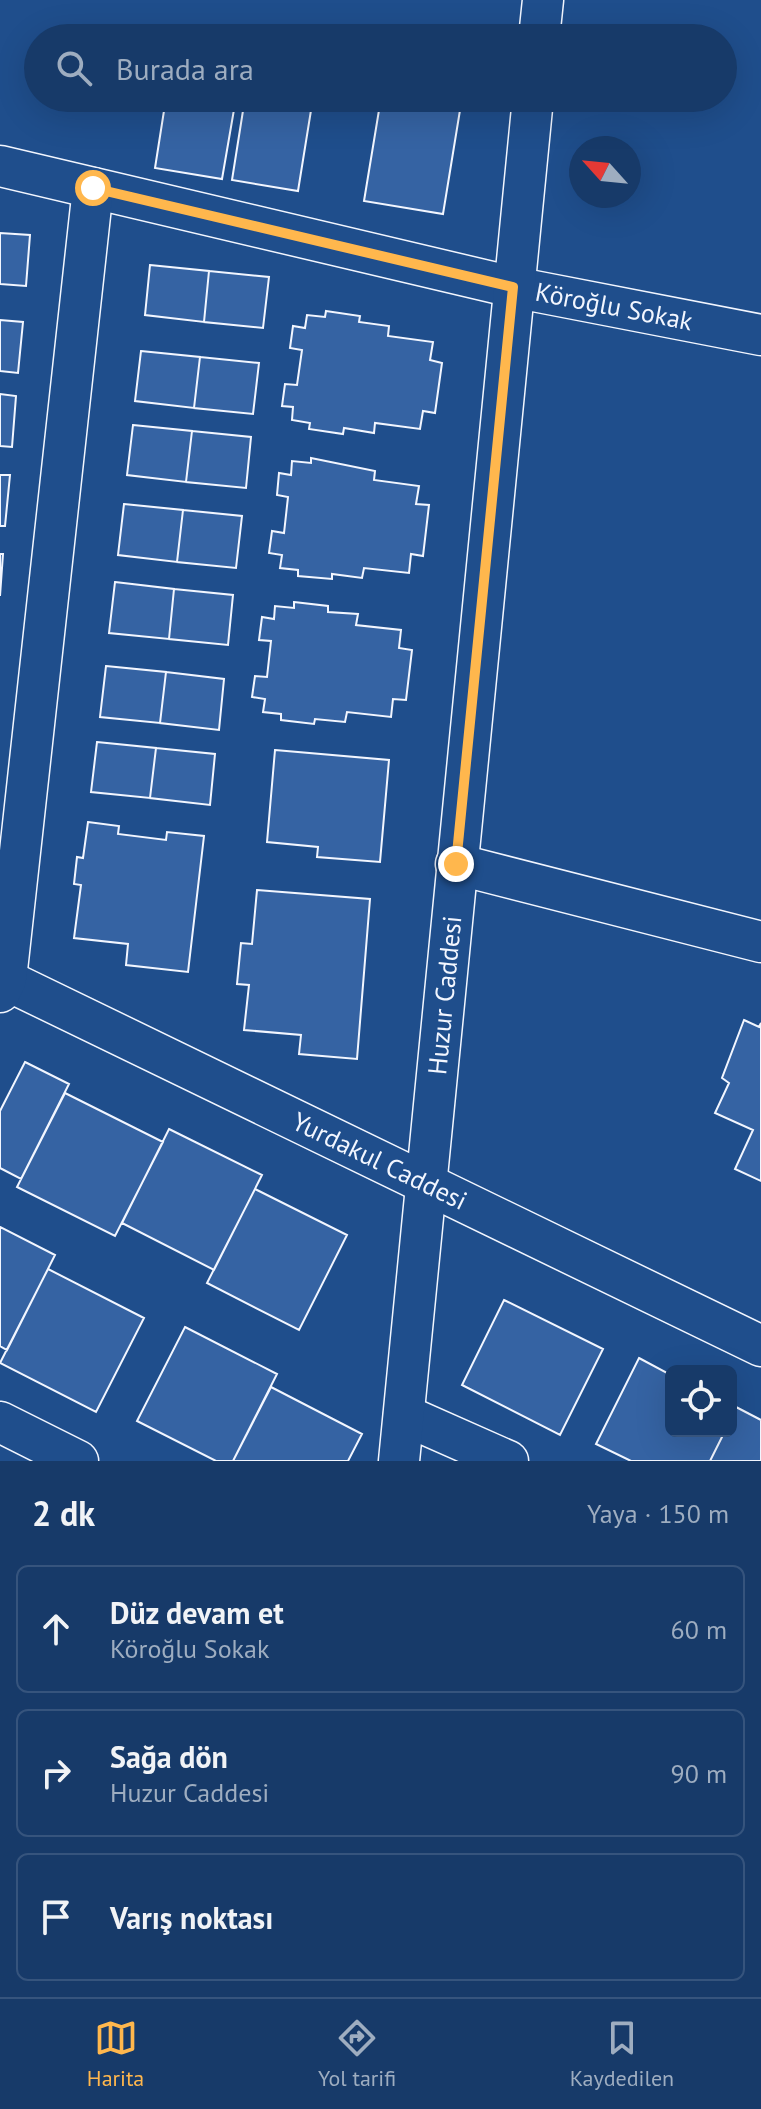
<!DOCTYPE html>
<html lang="tr">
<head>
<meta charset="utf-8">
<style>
	:root { --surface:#173a69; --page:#20416f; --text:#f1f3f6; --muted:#9eadc0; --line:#36547d; --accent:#ffb74d }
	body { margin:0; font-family:"PT Sans",sans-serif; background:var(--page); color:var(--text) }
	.controls { position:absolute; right:24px; bottom:24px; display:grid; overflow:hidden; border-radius:12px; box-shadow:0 8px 32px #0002 }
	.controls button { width:72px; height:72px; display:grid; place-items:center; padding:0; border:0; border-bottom:2px solid var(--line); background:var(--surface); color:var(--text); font:40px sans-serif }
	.compass { position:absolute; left:569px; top:136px; width:72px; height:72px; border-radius:50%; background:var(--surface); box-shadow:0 8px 32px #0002; rotate:297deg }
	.stop { position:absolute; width:24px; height:24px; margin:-18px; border:6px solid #ffb74d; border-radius:50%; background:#fff }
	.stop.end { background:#ffb74d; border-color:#fff; box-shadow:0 2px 8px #0008 }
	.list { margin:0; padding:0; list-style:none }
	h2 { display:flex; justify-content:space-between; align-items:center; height:104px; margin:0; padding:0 32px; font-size:34px }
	h2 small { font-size:26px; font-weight:400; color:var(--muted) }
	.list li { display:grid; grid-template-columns:52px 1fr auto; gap:24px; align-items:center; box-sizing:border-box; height:128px; margin:0 16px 16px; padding:0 16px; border:2px solid var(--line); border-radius:12px }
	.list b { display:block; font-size:30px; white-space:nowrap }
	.list p { margin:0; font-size:26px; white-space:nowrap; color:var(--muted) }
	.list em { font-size:26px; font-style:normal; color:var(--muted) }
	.icon { flex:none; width:44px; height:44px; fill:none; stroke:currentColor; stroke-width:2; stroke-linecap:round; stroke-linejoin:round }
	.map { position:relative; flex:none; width:761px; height:1461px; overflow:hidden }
	.search { position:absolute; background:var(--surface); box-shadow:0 8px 32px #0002; left:24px; right:24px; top:24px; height:88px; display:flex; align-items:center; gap:20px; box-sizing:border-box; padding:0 28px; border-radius:44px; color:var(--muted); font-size:30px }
	.sheet { height:536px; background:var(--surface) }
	nav { display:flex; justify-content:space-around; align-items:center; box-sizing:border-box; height:112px; border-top:2px solid var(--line); background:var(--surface); font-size:22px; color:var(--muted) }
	nav a { display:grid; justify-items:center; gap:4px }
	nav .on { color:var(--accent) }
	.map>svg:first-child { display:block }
	.building { fill:#3563a3; stroke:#f2f6ff; stroke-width:2 }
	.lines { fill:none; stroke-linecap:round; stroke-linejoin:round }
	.minor-casing { stroke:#f2f6ff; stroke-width:43 }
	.minor { stroke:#1f4e8c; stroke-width:40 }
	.route { stroke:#ffb74d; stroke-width:10 }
	.labels { text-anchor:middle; stroke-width:6; stroke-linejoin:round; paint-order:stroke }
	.street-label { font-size:26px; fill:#f2f6ff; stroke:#1f4e8c }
</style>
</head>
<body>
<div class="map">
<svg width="761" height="1461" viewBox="0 0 761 1461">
	<rect width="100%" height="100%" fill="#1f4e8c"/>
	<path class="building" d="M 166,98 L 236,98 L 222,179 L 155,168 Z
		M 245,98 L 313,98 L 298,191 L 232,180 Z
		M 381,98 L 462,98 L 443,214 L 364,201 Z
		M 0,233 L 30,235 L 26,286 L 0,284 Z
		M 150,265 L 209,271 L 204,322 L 145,315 Z
		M 209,271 L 269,277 L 263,328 L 204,322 Z
		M 326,311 L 360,316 L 359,322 L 389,326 L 388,336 L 433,342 L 430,360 L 442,363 L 435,413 L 423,411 L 420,429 L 375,423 L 374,433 L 344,428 L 343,434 L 309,429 L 310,423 L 292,420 L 293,407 L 282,406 L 285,384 L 297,385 L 302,350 L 290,348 L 293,326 L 305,328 L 307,315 L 325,317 Z
		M 0,320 L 23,322 L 18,373 L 0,371 Z
		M 141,351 L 200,357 L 194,408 L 135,401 Z
		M 200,357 L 259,363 L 253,414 L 194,408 Z
		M 0,394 L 16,396 L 12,447 L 0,446 Z
		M 133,425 L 192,431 L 186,482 L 127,475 Z
		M 192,431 L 251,437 L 246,488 L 186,482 Z
		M 311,458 L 375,471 L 374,480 L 419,486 L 416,504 L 429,505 L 423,556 L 411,554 L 409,573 L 364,568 L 362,578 L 332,574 L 332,579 L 298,576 L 298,570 L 280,568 L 282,555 L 269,553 L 272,531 L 284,533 L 288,497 L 277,495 L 279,473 L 291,475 L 292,461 L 311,463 Z
		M 0,475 L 10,475 L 5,526 L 0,526 Z
		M 124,504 L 183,510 L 177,562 L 118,555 Z
		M 183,510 L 242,516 L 236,568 L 177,562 Z
		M 0,554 L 3,554 L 0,596 Z
		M 115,582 L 174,589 L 169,639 L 109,633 Z
		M 174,589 L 233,595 L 228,645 L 169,639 Z
		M 294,602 L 328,606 L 328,612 L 358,614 L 356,625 L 401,630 L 399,648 L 412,650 L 406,700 L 393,699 L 391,717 L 347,712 L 345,722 L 315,719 L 314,724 L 281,720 L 281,714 L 263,712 L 265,699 L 252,697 L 255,676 L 267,677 L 271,641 L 259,640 L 262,617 L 274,619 L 275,606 L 294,608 Z
		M 106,666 L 166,672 L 160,723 L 100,717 Z
		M 166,672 L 224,679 L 219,730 L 160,723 Z
		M 97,742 L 156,748 L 150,798 L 91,792 Z
		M 156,748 L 215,754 L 210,805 L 150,798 Z
		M 275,750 L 389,760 L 380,862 L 317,857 L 318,847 L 267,842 Z
		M 88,822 L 119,826 L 118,834 L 166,840 L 167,832 L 204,836 L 188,972 L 126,965 L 128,944 L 74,938 L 81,885 L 74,884 L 77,857 L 83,858 Z
		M 257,890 L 370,899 L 357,1059 L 299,1054 L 301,1035 L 244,1030 L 249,985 L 237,984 L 241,943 L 252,944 Z
		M 744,1020 L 759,1027 L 761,1023 L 761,1181 L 735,1169 L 753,1130 L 715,1113 L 729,1083 L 722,1078 Z
		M 25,1062 L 69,1084 L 21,1179 L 0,1168 L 0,1111 Z
		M 65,1093 L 163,1142 L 115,1236 L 17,1187 Z
		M 169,1129 L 262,1175 L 214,1270 L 122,1223 Z
		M 255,1189 L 347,1235 L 299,1330 L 207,1283 Z
		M 0,1227 L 55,1255 L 7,1350 L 0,1346 Z
		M 48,1269 L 144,1318 L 96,1412 L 0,1363 Z
		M 504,1300 L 603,1349 L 560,1435 L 462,1385 Z
		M 185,1327 L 277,1374 L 233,1461 L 216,1461 L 137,1421 Z
		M 639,1358 L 671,1375 L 671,1431 L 725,1431 L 710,1461 L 631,1461 L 596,1444 Z
		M 271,1387 L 362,1434 L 348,1461 L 233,1461 Z
		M 736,1407 L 761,1420 L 761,1461 L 710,1461 L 725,1431 L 731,1431 Z"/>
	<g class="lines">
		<g class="minor-casing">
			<g id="minor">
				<path d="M 539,38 L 543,0"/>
				<path id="s1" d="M 0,166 L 513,287 L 761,335"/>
				<path d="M 456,864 L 761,942"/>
				<path id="s2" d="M 0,977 L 761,1346"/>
				<path d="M 0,992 L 6,979 L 93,188"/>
				<path d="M 404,1415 L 508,1461"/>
				<path d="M 0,1422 L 78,1461"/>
				<path id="s3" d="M 399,1461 L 533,98"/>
			</g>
		</g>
		<use href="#minor" class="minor"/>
	</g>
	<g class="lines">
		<path class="route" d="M 93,188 L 513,287 L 456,864"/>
	</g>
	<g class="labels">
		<g class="street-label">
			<text dy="9" stroke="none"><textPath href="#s1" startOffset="630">Köroğlu Sokak</textPath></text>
			<text dy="9" stroke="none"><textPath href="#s3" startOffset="468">Huzur Caddesi</textPath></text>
			<text dy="9" stroke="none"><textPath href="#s2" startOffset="422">Yurdakul Caddesi</textPath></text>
		</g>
	</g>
</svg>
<div class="controls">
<button><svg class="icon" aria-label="locate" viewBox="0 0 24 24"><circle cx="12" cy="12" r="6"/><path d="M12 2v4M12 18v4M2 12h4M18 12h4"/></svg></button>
</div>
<svg class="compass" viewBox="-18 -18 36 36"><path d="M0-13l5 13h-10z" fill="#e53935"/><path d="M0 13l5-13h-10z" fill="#9eadc0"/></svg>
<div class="stop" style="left:93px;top:188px"></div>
<div class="stop end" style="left:456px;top:864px"></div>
<div class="search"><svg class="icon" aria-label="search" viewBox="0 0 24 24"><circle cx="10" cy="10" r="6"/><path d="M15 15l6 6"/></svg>Burada ara</div>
</div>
<section class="sheet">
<h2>2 dk<small>Yaya · 150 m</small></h2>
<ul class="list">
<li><svg class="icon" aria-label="ahead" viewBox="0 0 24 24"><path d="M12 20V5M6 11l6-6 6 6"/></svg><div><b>Düz devam et</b><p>Köroğlu Sokak</p></div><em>60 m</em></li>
<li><svg class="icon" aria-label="right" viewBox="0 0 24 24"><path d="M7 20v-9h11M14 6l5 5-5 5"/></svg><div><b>Sağa dön</b><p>Huzur Caddesi</p></div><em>90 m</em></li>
<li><svg class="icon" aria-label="arrive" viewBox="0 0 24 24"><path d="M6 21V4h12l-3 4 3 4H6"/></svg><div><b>Varış noktası</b></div></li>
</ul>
</section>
<nav>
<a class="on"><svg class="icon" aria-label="map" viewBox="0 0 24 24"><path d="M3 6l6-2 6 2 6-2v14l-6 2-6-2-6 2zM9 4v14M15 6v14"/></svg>Harita</a>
<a><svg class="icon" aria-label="directions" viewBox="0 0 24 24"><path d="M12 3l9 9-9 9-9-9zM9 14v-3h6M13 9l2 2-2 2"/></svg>Yol tarifi</a>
<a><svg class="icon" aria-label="saved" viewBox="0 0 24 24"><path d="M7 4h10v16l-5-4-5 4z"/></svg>Kaydedilen</a>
</nav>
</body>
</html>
